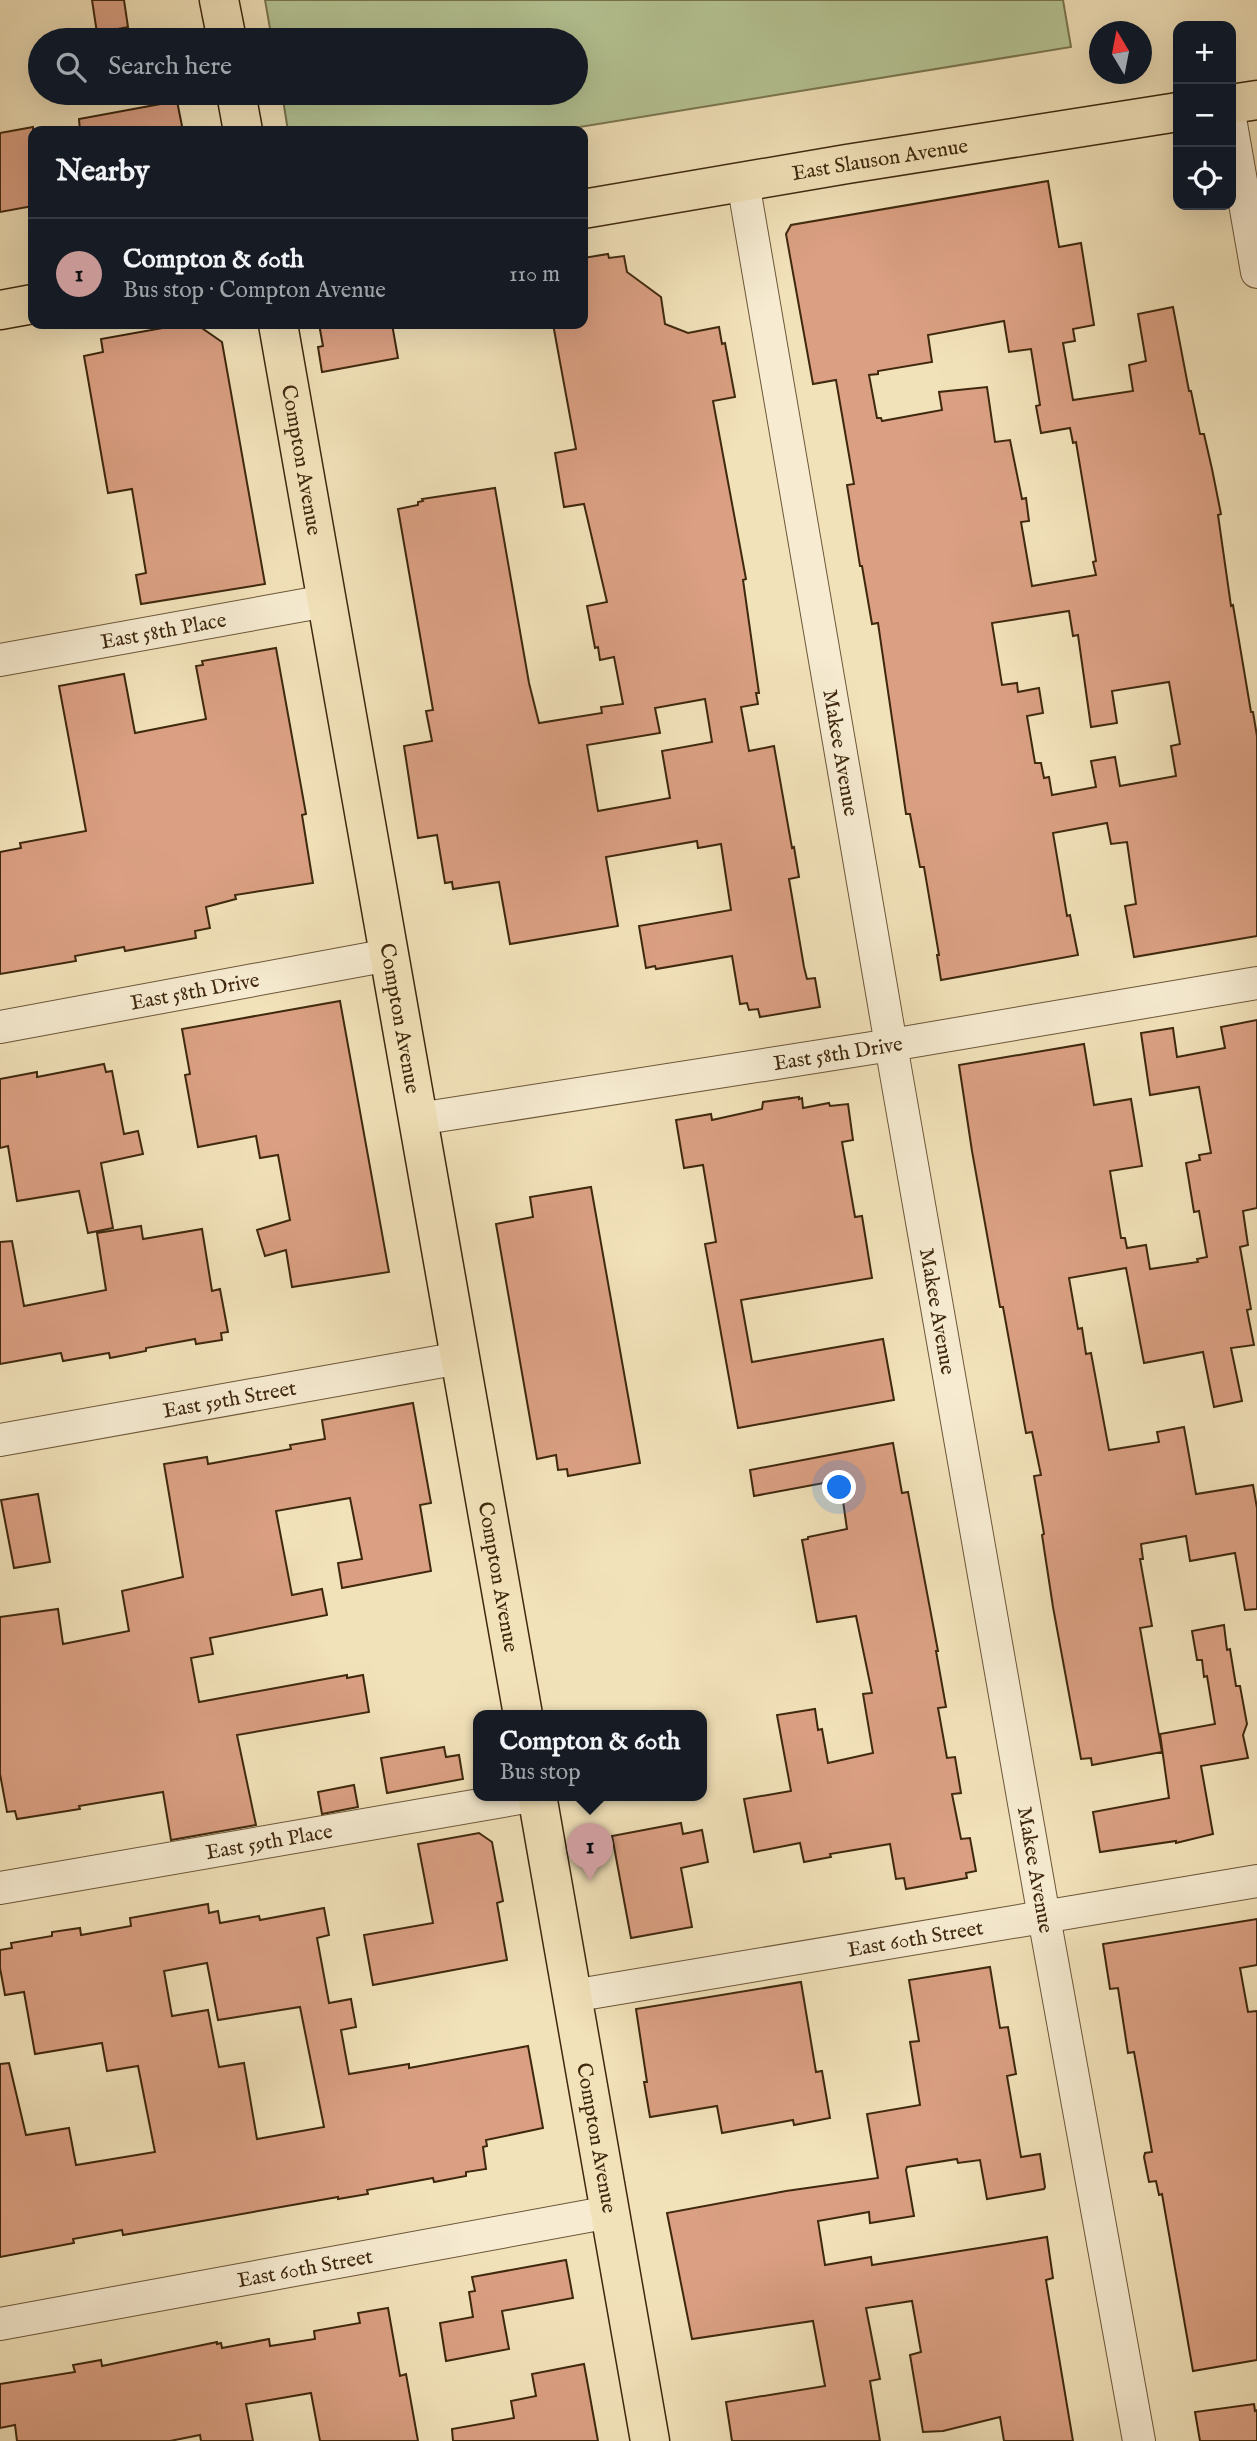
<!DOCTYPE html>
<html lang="en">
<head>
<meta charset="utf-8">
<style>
	:root { --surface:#171b24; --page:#20242c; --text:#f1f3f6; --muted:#9ea1a6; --line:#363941; --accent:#c59692 }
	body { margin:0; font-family:"IM FELL English",serif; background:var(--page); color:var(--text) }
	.controls { position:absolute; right:21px; top:21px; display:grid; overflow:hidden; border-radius:14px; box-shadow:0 7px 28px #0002 }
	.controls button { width:63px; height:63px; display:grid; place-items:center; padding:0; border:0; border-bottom:2px solid var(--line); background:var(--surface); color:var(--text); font:35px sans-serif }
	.compass { position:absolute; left:1089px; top:21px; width:63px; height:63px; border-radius:50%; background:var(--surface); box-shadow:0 7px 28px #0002; rotate:350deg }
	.you { position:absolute; left:840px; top:1488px; width:24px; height:24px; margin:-18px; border:5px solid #fff; border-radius:50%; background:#1a73e8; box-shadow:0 0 0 10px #1a73e833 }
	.badge { display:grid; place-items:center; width:46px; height:46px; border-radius:50%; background:var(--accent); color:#111; font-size:23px; font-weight:700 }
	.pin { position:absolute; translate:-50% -58px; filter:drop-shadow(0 2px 4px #0008) }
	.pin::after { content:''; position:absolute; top:37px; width:24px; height:21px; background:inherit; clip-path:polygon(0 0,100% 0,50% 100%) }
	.popup { position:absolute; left:473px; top:1710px; width:234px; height:91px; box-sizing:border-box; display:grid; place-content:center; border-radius:14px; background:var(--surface); filter:drop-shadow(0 2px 5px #0005); font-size:23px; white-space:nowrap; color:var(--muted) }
	.popup b { font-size:26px; color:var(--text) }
	.popup::after { content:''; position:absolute; left:50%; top:100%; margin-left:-14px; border:14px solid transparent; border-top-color:var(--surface) }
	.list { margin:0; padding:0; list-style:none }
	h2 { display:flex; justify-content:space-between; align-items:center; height:91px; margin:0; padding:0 28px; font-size:30px }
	h2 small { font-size:23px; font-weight:400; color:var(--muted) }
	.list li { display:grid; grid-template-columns:46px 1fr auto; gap:21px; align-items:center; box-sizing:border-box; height:112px; padding:0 28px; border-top:2px solid var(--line) }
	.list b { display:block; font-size:26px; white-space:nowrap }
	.list p { margin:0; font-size:23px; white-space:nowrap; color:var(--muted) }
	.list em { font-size:23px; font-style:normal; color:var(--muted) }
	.icon { flex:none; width:38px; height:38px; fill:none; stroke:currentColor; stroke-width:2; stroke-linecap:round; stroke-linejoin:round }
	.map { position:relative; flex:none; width:1257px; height:2441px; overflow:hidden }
	.search { position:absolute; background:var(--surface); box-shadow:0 7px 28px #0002; left:28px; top:28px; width:560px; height:77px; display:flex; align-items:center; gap:18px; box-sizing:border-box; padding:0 24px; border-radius:38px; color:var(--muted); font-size:26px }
	.panel { position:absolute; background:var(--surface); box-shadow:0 7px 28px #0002; left:28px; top:126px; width:560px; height:203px; border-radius:14px }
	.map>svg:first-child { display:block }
	.green { fill:#b5c494; stroke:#7a7650; stroke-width:2 }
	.building { fill:#dba083; stroke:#3f280d; stroke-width:2; fill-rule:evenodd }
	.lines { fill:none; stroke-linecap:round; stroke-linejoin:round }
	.minor-casing { stroke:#6c5638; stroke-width:34 }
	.major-casing { stroke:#3f280d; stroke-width:41 }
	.minor { stroke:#f7ecd2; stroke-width:32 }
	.major { stroke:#f2e2ba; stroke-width:38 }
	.labels { text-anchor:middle; stroke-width:7; stroke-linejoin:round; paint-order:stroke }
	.street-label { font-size:21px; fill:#3f280d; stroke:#f7ecd2 }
</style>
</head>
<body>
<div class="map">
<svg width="1257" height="2441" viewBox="0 0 1257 2441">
	<rect width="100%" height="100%" fill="#f2e2ba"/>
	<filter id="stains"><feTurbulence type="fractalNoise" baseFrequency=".00286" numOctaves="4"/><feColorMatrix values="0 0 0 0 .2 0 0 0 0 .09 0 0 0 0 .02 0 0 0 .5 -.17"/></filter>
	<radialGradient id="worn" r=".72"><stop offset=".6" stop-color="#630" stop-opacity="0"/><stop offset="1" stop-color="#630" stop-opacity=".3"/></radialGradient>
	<path class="green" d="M 265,0 L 1063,0 L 1071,47 L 555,131 L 288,131 L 282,93 L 576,93 L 576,40 L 272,40 Z"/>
	<path class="building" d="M 92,0 L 124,0 L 128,27 L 97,33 Z
		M 177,101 L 183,131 L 80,131 L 79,119 Z
		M 33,127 L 33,206 L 0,212 L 0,133 Z
		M 1048,181 L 1059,247 L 1081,243 L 1094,325 L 1073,329 L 1075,341 L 1063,343 L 1073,400 L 1133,391 L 1129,365 L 1146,361 L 1138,314 L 1173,307 L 1189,391 L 1191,391 L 1200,434 L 1204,434 L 1212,469 L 1221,514 L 1218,515 L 1231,606 L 1233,605 L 1251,712 L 1253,712 L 1257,736 L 1257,936 L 1134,957 L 1125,906 L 1136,904 L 1127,842 L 1111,844 L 1107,823 L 1053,833 L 1067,916 L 1070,915 L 1078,955 L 941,980 L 937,955 L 939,955 L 924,867 L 920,867 L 910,814 L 906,814 L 878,623 L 872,624 L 862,566 L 860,566 L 847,485 L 854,484 L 836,380 L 813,384 L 786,234 L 791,225 ZM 1004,321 L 1009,352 L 1031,349 L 1040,405 L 1036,406 L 1041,433 L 1070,428 L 1073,443 L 1076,442 L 1096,561 L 1093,562 L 1096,575 L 1032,586 L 1021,522 L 1029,521 L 1026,498 L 1022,499 L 1010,440 L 995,442 L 987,387 L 939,392 L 942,410 L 882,421 L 881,418 L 877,418 L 869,375 L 878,374 L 878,371 L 932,362 L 928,335 ZM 1069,611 L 1073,636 L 1078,635 L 1091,727 L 1117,723 L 1112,691 L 1169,682 L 1180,744 L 1171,746 L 1176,776 L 1120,786 L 1115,757 L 1091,761 L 1096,787 L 1052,795 L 1049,777 L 1044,778 L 1041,763 L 1035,763 L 1027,716 L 1043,713 L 1039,688 L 1018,692 L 1017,683 L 1002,685 L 992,623 Z
		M 608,254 L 609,258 L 624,256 L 627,272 L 661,297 L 665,324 L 688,333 L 719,327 L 722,344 L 725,343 L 735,397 L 713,401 L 746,579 L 743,580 L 759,693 L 756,693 L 758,704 L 741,707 L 749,751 L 774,746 L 792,848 L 794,847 L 799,877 L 789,879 L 804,967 L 807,979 L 815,978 L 820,1007 L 760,1017 L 758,1009 L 749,1010 L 747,1003 L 740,1004 L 732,956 L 656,969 L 655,966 L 646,968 L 639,926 L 731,910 L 721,844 L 698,848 L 697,841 L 606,857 L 618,926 L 510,944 L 499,882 L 453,889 L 452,882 L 445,883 L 437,835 L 418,838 L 404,746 L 432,741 L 426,711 L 433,710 L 398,509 L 418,505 L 418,502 L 423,501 L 422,499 L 495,488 L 529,683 L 539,723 L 602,713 L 601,707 L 623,704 L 614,657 L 600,660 L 598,647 L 595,648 L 587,606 L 607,602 L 584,504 L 564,507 L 555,453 L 576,449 L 553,324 L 583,324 L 583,258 ZM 705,699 L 712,742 L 662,751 L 670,798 L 598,811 L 587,745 L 660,733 L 655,708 Z
		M 185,324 L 196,324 L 222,342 L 265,584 L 141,604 L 136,575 L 146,573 L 132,489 L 108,493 L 84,356 L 103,352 L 101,339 Z
		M 319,324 L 392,324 L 398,358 L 322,372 L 318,347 L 323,346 Z
		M 276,648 L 306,814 L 302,815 L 313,883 L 235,895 L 236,899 L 206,907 L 210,928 L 195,931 L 196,938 L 125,951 L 124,947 L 75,956 L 76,961 L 0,974 L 0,852 L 21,848 L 20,843 L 86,831 L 59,686 L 124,674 L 135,733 L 206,719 L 196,666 L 203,665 L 202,661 Z
		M 340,1001 L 389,1272 L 292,1287 L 286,1250 L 265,1256 L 257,1230 L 290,1220 L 278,1155 L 260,1158 L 256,1136 L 198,1147 L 185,1075 L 190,1074 L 182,1029 Z
		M 1257,1020 L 1257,1208 L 1243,1211 L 1248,1245 L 1240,1247 L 1251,1309 L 1247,1310 L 1254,1345 L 1231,1348 L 1242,1401 L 1214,1407 L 1203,1352 L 1144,1363 L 1126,1268 L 1069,1278 L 1078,1329 L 1082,1328 L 1086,1354 L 1091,1353 L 1109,1450 L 1159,1442 L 1157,1432 L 1184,1427 L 1196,1494 L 1253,1485 L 1257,1508 L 1257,1609 L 1245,1610 L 1235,1553 L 1190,1561 L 1186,1536 L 1141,1544 L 1143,1559 L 1140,1559 L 1152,1626 L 1140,1628 L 1162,1752 L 1092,1765 L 1091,1758 L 1081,1759 L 1053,1607 L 1042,1535 L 1044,1534 L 1034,1476 L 1041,1475 L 1032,1432 L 1026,1433 L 1003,1307 L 1000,1307 L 972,1151 L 959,1065 L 1084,1044 L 1094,1105 L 1131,1099 L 1142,1166 L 1110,1171 L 1121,1238 L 1125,1238 L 1127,1248 L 1146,1245 L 1150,1269 L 1198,1262 L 1197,1259 L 1207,1257 L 1199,1211 L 1194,1212 L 1186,1163 L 1200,1160 L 1199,1155 L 1211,1153 L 1199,1087 L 1150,1095 L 1141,1033 L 1173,1028 L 1177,1057 L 1225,1048 L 1221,1027 Z
		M 104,1064 L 106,1072 L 112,1071 L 124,1134 L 138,1131 L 143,1154 L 101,1163 L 113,1228 L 88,1233 L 79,1191 L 17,1201 L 8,1146 L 0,1148 L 0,1079 L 37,1072 L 37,1077 Z
		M 799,1097 L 799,1099 L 802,1098 L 803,1108 L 829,1103 L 830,1106 L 848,1104 L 853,1140 L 842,1142 L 855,1217 L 862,1216 L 872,1278 L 741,1300 L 752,1362 L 883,1339 L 894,1400 L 738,1428 L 705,1244 L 716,1242 L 703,1165 L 684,1168 L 676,1120 L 711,1114 L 712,1120 L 762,1109 L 763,1102 Z
		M 591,1187 L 640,1463 L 568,1476 L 567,1469 L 558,1470 L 556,1455 L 537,1459 L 496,1224 L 533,1217 L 530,1197 Z
		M 141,1226 L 143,1239 L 202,1229 L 212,1291 L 220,1289 L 228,1332 L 221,1333 L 222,1340 L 196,1344 L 195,1339 L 146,1348 L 146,1351 L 110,1358 L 109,1353 L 63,1361 L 61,1353 L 0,1364 L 0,1242 L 12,1241 L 24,1306 L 106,1290 L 97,1233 Z
		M 413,1403 L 431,1503 L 420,1505 L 431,1571 L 342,1588 L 338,1563 L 362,1559 L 350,1498 L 276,1511 L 292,1595 L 322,1589 L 327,1615 L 210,1638 L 213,1654 L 191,1658 L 199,1702 L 347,1675 L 347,1678 L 363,1675 L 369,1712 L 237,1735 L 256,1825 L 171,1840 L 163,1792 L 79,1806 L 80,1809 L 17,1819 L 15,1811 L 7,1812 L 0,1774 L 0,1617 L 58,1609 L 63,1644 L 129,1631 L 122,1591 L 183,1577 L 164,1464 L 207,1457 L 208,1464 L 291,1449 L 290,1445 L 325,1439 L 322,1420 Z
		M 893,1443 L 902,1493 L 908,1492 L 938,1651 L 936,1651 L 946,1707 L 938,1708 L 947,1758 L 955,1757 L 961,1793 L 952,1794 L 961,1839 L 970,1838 L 976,1871 L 966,1873 L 967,1878 L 906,1889 L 904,1878 L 896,1879 L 890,1844 L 830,1854 L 831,1857 L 804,1862 L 800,1843 L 754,1852 L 744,1799 L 791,1791 L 777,1715 L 815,1709 L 818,1730 L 822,1729 L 828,1763 L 873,1753 L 863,1694 L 872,1693 L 856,1616 L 817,1622 L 802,1540 L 808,1539 L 808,1537 L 847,1529 L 840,1480 L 754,1496 L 750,1470 Z
		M 38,1494 L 50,1562 L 14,1568 L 1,1500 Z
		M 1224,1625 L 1227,1650 L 1230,1649 L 1236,1686 L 1240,1686 L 1247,1724 L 1243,1735 L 1248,1758 L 1201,1766 L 1213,1834 L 1176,1843 L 1176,1841 L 1100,1852 L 1093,1812 L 1169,1798 L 1160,1734 L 1215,1724 L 1207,1676 L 1204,1677 L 1202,1660 L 1197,1660 L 1192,1631 Z
		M 444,1747 L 446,1757 L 459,1755 L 463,1779 L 387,1793 L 381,1758 Z
		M 354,1785 L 358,1807 L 322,1814 L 318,1792 Z
		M 681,1823 L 683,1834 L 702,1830 L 708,1862 L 681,1868 L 692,1927 L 631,1938 L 612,1836 Z
		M 479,1833 L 492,1842 L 503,1901 L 497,1903 L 507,1960 L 373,1985 L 364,1935 L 433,1923 L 418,1844 Z
		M 208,1904 L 209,1913 L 218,1911 L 220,1923 L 259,1916 L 260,1920 L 324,1908 L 329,1935 L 317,1938 L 329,2003 L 351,1999 L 356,2027 L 341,2030 L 349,2074 L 409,2064 L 409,2068 L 528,2046 L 543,2128 L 486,2140 L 487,2146 L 483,2147 L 486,2169 L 466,2172 L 466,2176 L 434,2182 L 433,2178 L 367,2190 L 368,2194 L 338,2199 L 338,2197 L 123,2235 L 122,2230 L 73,2239 L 74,2243 L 0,2257 L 0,2064 L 9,2063 L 26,2135 L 69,2128 L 76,2165 L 155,2152 L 138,2066 L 107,2071 L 102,2043 L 35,2054 L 24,1992 L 5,1995 L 0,1968 L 0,1950 L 12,1948 L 11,1943 L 52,1936 L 52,1932 L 80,1928 L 81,1935 L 131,1926 L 130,1918 ZM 207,1963 L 218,2020 L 300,2007 L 324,2127 L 257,2139 L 244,2063 L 219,2067 L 208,2010 L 172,2016 L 164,1971 Z
		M 1257,1919 L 1257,1965 L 1240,1968 L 1248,2012 L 1257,2011 L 1257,2360 L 1193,2371 L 1162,2194 L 1159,2195 L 1156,2181 L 1149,2182 L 1144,2157 L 1145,2153 L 1152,2152 L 1134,2052 L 1128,2053 L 1118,1988 L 1110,1989 L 1103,1944 Z
		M 990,1967 L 1000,2028 L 1008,2027 L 1016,2074 L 1007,2076 L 1021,2157 L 1040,2154 L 1045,2187 L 1044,2189 L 987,2199 L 980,2160 L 958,2163 L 957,2159 L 907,2167 L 906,2170 L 914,2216 L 870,2223 L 869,2212 L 818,2221 L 825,2265 L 871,2257 L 872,2265 L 1047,2237 L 1053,2278 L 1046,2280 L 1073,2441 L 1004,2441 L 1000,2417 L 943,2431 L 923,2432 L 910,2355 L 921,2352 L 912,2301 L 866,2308 L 880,2379 L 870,2381 L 880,2441 L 732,2441 L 726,2402 L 825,2386 L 813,2321 L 692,2339 L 667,2213 L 786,2191 L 878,2178 L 867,2114 L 920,2105 L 910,2042 L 919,2041 L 909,1980 Z
		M 801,1982 L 816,2072 L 822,2071 L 830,2118 L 794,2125 L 793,2120 L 722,2133 L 717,2106 L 650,2117 L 644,2082 L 647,2082 L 636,2009 Z
		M 566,2260 L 573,2298 L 502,2311 L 509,2349 L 446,2361 L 440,2323 L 473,2317 L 469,2292 L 475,2291 L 472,2277 Z
		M 388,2308 L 400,2376 L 406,2374 L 418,2441 L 320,2441 L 311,2393 L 246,2404 L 253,2441 L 201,2441 L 200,2435 L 170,2441 L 17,2441 L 15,2425 L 0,2428 L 0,2384 L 75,2372 L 73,2365 L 101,2360 L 102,2366 L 217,2342 L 217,2344 L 221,2343 L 222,2348 L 269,2339 L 270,2346 L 315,2339 L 314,2331 L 360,2323 L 358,2313 Z
		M 584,2364 L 598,2441 L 453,2441 L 452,2429 L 514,2418 L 511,2401 L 536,2396 L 532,2374 Z
		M 1254,2404 L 1255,2411 L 1257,2410 L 1257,2441 L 1200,2441 L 1195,2412 Z"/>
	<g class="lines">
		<g class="minor-casing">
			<g id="minor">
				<path d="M 1231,124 L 1257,272"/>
				<path id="s1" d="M 743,182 L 891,1045 L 1044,1917 L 1139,2441"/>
				<path id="s2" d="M 0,660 L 326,601"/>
				<path id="s3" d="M 0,1027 L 389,955"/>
				<path id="s4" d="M 418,1119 L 891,1045 L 1257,983"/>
				<path id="s5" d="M 0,1440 L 460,1358"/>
				<path id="s6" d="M 0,1888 L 537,1795"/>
				<path id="s7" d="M 572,1996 L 1257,1881"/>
				<path id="s8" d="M 0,2324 L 610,2212"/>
			</g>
		</g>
		<g class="major-casing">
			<g id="major">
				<path d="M 219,0 L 227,40"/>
				<path d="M 236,93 L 243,131"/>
				<path d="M 1231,104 L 1257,100"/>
				<path id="s9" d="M 583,209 L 847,164 L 1178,112"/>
				<path d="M 0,310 L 33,304"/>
				<path id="s10" d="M 278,324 L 523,1715"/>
				<path id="s11" d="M 537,1795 L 650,2441"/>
			</g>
		</g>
		<use href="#minor" class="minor"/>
		<use href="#major" class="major"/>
	</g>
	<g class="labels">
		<g class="street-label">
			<text dy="7" stroke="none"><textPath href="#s9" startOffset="301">East Slauson Avenue</textPath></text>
			<text dy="7" stroke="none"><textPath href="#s10" startOffset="138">Compton Avenue</textPath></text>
			<text dy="7" stroke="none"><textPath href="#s2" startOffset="166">East 58th Place</textPath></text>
			<text dy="7" stroke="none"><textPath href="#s1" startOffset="579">Makee Avenue</textPath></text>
			<text dy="7" stroke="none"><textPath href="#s3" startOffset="198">East 58th Drive</textPath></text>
			<text dy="7" stroke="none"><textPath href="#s10" startOffset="705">Compton Avenue</textPath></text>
			<text dy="7" stroke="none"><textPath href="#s4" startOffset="425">East 58th Drive</textPath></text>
			<text dy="7" stroke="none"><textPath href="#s1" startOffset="1146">Makee Avenue</textPath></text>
			<text dy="7" stroke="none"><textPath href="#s5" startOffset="233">East 59th Street</textPath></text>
			<text dy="7" stroke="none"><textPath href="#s10" startOffset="1272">Compton Avenue</textPath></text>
			<text dy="7" stroke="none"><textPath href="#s6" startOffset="273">East 59th Place</textPath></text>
			<text dy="7" stroke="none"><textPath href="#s1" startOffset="1713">Makee Avenue</textPath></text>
			<text dy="7" stroke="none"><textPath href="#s7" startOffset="348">East 60th Street</textPath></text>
			<text dy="7" stroke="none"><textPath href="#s11" startOffset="348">Compton Avenue</textPath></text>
			<text dy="7" stroke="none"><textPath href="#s8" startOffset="310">East 60th Street</textPath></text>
		</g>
	</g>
	<rect width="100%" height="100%" filter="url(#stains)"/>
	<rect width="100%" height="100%" fill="url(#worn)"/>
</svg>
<div class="controls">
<button>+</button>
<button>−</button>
<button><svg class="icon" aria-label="locate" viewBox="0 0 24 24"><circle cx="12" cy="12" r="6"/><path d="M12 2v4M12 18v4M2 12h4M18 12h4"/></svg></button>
</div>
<svg class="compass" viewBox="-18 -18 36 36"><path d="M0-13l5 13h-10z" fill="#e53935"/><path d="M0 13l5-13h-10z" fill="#9ea1a6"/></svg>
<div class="you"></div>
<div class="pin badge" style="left:590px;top:1881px">1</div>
<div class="popup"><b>Compton &amp; 60th</b>Bus stop</div>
<div class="search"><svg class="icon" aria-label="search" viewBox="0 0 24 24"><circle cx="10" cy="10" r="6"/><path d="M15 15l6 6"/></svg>Search here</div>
<section class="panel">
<h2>Nearby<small></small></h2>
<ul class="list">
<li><span class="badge">1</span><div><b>Compton &amp; 60th</b><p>Bus stop · Compton Avenue</p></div><em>110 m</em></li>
</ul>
</section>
</div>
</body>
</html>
